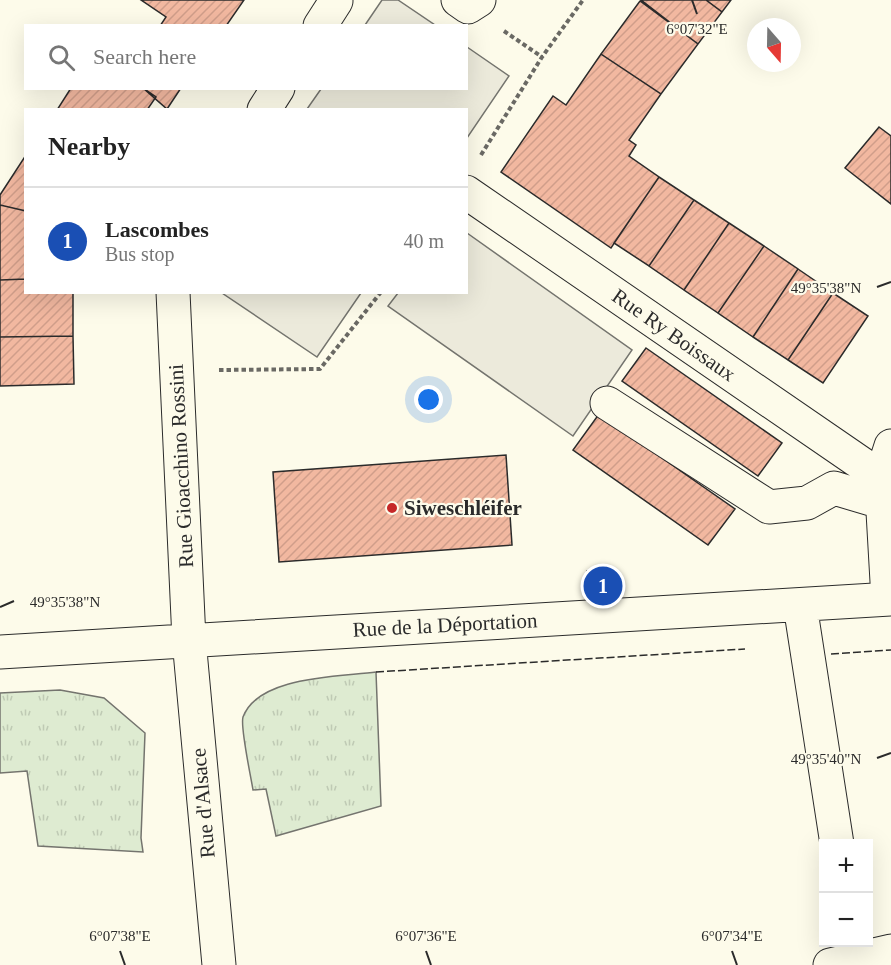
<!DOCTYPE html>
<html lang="en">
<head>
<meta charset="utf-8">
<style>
	:root { --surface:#fff; --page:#f2f2f2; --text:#222; --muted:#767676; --line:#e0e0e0; --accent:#c62828 }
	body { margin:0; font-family:"Times New Roman",serif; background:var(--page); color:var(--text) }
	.controls { position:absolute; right:18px; bottom:18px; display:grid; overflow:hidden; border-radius:0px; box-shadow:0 6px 24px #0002 }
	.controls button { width:54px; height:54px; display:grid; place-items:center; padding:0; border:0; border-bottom:2px solid var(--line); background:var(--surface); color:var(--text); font:30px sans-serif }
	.compass { position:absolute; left:747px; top:18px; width:54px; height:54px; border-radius:50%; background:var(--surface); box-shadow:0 6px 24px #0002; rotate:160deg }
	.you { position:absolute; left:429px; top:400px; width:21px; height:21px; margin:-15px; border:4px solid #fff; border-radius:50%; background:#1a73e8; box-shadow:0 0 0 9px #1a73e833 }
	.badge { display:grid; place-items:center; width:39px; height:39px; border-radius:50%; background:var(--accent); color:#fff; font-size:20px; font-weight:700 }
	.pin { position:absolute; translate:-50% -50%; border:3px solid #fff; box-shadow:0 2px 6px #0006 }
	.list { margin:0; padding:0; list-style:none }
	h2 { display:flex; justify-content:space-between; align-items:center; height:78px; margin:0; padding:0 24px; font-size:26px }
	h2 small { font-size:20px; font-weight:400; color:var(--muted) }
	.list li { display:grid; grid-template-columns:39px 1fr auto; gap:18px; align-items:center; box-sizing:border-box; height:108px; padding:0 24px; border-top:2px solid var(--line) }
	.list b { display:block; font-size:22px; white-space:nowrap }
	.list p { margin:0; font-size:20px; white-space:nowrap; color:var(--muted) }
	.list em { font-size:20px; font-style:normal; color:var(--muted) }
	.icon { flex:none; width:33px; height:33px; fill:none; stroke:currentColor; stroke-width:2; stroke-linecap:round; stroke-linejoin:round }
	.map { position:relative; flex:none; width:891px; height:965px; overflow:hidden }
	.search { position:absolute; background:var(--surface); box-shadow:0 6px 24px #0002; left:24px; top:24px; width:444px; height:66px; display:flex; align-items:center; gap:15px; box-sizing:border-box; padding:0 21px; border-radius:0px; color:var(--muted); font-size:22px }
	.panel { position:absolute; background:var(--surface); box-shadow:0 6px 24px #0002; left:24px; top:108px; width:444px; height:186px; border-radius:0px }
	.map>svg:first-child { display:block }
	.grass { fill:url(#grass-tufts); stroke:#74746e; stroke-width:1.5 }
	.parking { fill:#eceadb; stroke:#74746e; stroke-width:1.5 }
	.building { fill:url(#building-hatch); stroke:#2b2b2b; stroke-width:1.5 }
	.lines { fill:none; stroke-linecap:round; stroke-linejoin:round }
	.minor-casing { stroke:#2b2b2b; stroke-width:35 }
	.path { stroke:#6a6964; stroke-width:4; stroke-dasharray:4.5 3; stroke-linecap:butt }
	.minor { stroke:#fdfbea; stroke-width:33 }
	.fence { stroke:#2b2b2b; stroke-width:1.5; stroke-dasharray:8 3; stroke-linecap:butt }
	.ticks { fill:none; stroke:#2b2b2b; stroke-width:2 }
	.poi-dot { fill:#c62828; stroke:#fdfbea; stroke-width:2 }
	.labels { text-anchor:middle; stroke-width:4.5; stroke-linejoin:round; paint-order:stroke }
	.street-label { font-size:21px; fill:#2b2b2b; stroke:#fdfbea }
	.poi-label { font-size:21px; font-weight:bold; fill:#2b2b2b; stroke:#fdfbea; text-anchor:start }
	.ticks-label { font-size:15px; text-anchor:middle; fill:#2b2b2b; stroke:#fdfbea; stroke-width:4.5; stroke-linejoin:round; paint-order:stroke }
</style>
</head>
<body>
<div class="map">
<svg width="891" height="965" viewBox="0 0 891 965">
	<defs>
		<pattern id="grass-tufts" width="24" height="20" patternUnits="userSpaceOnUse" patternTransform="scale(1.5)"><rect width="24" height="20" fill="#deebd1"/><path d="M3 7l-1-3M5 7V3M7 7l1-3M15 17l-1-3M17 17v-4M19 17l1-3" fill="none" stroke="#bfcab4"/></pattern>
		<pattern id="building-hatch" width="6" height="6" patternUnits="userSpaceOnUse" patternTransform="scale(1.5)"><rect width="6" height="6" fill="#f2b8a0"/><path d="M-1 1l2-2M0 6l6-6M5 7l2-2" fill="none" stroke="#d09e8a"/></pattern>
	</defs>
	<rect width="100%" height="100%" fill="#fdfbea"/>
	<path class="grass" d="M 376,672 L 381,806 L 276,836 L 266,789 L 253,790 C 251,777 240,727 243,717 C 258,676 339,677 376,672 Z
		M 60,690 L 104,698 L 145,733 L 141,838 L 143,852 L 38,846 L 27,771 L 0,773 L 0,693 Z"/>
	<path class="parking" d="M 382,0 L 398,0 L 435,25 L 365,25 Z
		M 467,47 L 509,76 L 467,138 L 466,110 L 307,109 L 321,89 L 466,88 Z
		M 467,233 L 632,350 L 573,436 L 388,306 L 398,293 L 466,292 Z
		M 222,293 L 361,293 L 317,357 Z"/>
	<path class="building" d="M 141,0 L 244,0 L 226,26 L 160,26 L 166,17 Z
		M 641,0 L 706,0 L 722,12 L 698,44 Z
		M 706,0 L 731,0 L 722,12 Z
		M 640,1 L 698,44 L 661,94 L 601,54 Z
		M 601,54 L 661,94 L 629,140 L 636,145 L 629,156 L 659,177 L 611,248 L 501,172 L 553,96 L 566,105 Z
		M 71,88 L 143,88 L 156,97 L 147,110 L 57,110 Z
		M 143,88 L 181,88 L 167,109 Z
		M 879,127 L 891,136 L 891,204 L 845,168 Z
		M 26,155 L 26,211 L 0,205 L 0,195 Z
		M 659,177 L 694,200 L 649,266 L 614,243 Z
		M 694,200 L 729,223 L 684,290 L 649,266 Z
		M 0,205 L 26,211 L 26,279 L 0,280 Z
		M 729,223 L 764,246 L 718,313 L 684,290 Z
		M 764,246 L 798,269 L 753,337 L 718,313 Z
		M 798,269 L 833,293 L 788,360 L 753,337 Z
		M 26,279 L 26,292 L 73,292 L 73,336 L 0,337 L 0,280 Z
		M 833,293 L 868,316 L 823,383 L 788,360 Z
		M 73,336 L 74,384 L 0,386 L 0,337 Z
		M 646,348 L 782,443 L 758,476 L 622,381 Z
		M 599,414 L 735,509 L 708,545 L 573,450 Z
		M 506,455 L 512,545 L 279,562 L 273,472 Z
		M 613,568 L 614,578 L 588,581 L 587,571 Z"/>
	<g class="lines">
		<g class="minor-casing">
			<path id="minor" d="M 458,0 L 468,7 L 479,0
				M 320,26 L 336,1
				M 264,110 L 278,88
				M 466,192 L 881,477
				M 173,292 L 189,640 L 219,965
				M 607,403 L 769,507 L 807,503 L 834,488 L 881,502
				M 888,599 L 881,477 L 891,446
				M 800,605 L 837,844
				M 0,652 L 891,599
				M 830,965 L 891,951"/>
		</g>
		<path class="path" d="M 504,31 L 542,57
			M 481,155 L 542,57 L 583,0
			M 219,370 L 320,369 L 381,292"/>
		<use href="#minor" class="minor"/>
		<path class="fence" d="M 831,654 L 891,650
			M 376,672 L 745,649"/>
	</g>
	<path class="ticks" d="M 692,0 L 697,14M 877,287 L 891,282M 0,607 L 14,601M 877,758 L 891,753M 120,951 L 125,965M 426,951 L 431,965M 732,951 L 737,965"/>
	<circle class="poi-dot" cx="392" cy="508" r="6"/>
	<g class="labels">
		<g class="street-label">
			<text transform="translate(674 335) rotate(35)" y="7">Rue Ry Boissaux</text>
			<text transform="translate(181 466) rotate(-93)" y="7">Rue Gioacchino Rossini</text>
			<text transform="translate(445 625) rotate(-3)" y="7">Rue de la Déportation</text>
			<text transform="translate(203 803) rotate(-95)" y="7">Rue d'Alsace</text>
		</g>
		<g class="poi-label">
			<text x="404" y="515">Siweschléifer</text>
		</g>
	</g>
	<g class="ticks-label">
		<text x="697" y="34">6°07'32"E</text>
		<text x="826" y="293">49°35'38"N</text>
		<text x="65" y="607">49°35'38"N</text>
		<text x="826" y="764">49°35'40"N</text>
		<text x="120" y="941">6°07'38"E</text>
		<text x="426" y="941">6°07'36"E</text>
		<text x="732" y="941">6°07'34"E</text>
	</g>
</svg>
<div class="controls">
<button>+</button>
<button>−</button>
</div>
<svg class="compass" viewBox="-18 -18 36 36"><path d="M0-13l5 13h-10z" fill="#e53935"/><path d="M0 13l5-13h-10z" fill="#767676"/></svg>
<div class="you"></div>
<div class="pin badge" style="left:603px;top:586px;background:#1a4fb4">1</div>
<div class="search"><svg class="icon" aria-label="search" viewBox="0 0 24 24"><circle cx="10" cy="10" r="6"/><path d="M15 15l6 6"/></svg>Search here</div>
<section class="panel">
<h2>Nearby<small></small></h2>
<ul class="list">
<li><span class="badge" style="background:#1a4fb4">1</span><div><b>Lascombes</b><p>Bus stop</p></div><em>40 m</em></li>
</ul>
</section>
</div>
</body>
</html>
